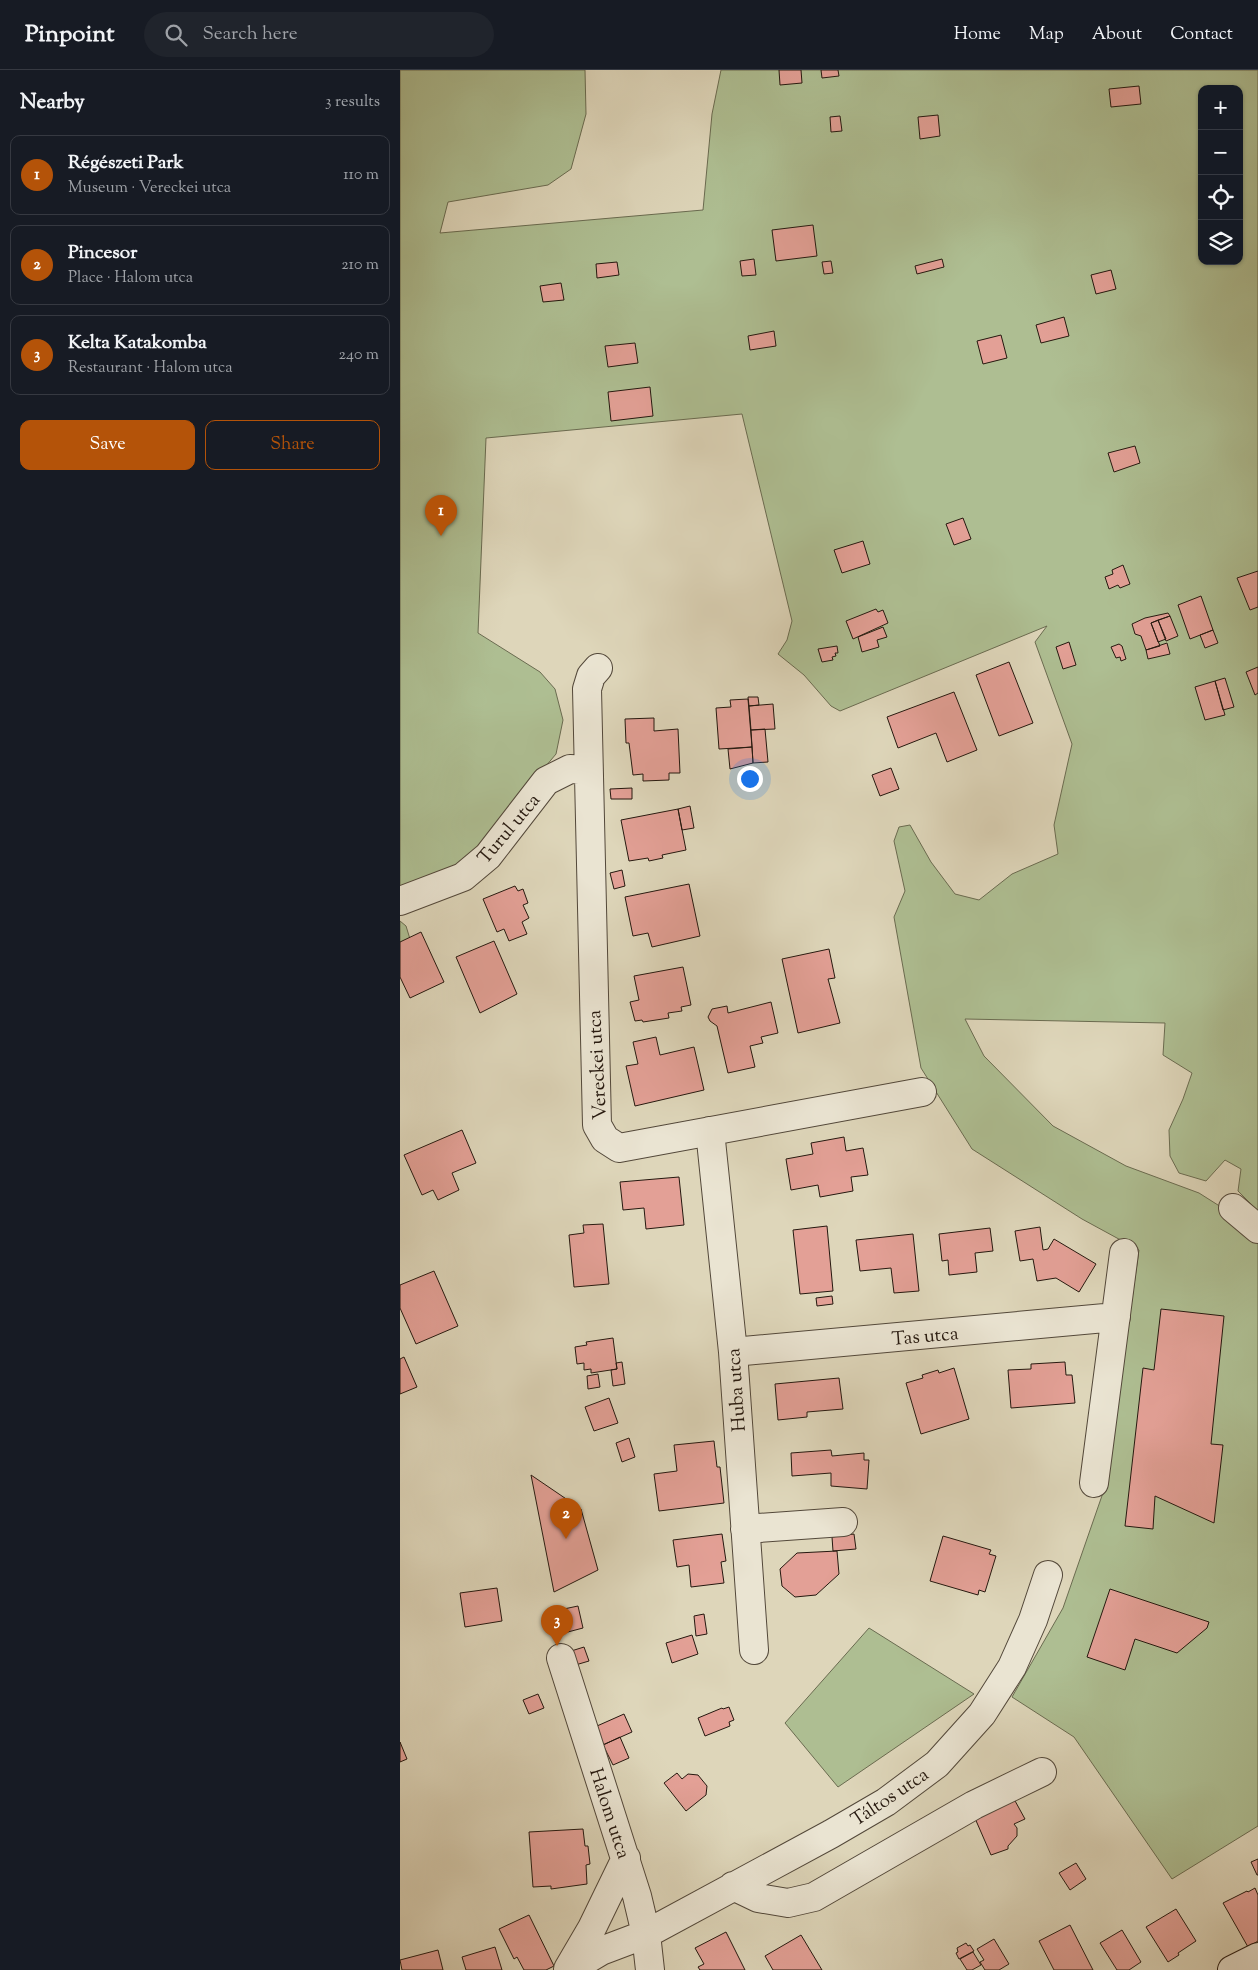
<!DOCTYPE html>
<html lang="en">
<head>
<meta charset="utf-8">
<style>
	:root { --surface:#171b24; --page:#20242c; --text:#f1f3f6; --muted:#9ea1a6; --line:#363941; --accent:#b45309 }
	body { margin:0; font-family:"Sorts Mill Goudy",serif; background:var(--page); color:var(--text) }
	.controls { position:absolute; right:15px; top:15px; display:grid; overflow:hidden; border-radius:10px; box-shadow:0 1px 4px #0004 }
	.controls button { width:45px; height:45px; display:grid; place-items:center; padding:0; border:0; border-bottom:1px solid var(--line); background:var(--surface); color:var(--text); font:25px sans-serif }
	.you { position:absolute; left:349px; top:708px; width:18px; height:18px; margin:-12px; border:4px solid #fff; border-radius:50%; background:#1a73e8; box-shadow:0 0 0 8px #1a73e833 }
	.badge { display:grid; place-items:center; width:32px; height:32px; border-radius:50%; background:var(--accent); color:#fff; font-size:16px; font-weight:700 }
	.pin { position:absolute; translate:-50% -41px; filter:drop-shadow(0 1px 2px #0008) }
	.pin::after { content:''; position:absolute; top:26px; width:18px; height:15px; background:inherit; clip-path:polygon(0 0,100% 0,50% 100%) }
	.list { margin:0; padding:0; list-style:none }
	h2 { display:flex; justify-content:space-between; align-items:center; height:65px; margin:0; padding:0 20px; font-size:21px }
	h2 small { font-size:16px; font-weight:400; color:var(--muted) }
	.list li { display:grid; grid-template-columns:32px 1fr auto; gap:15px; align-items:center; box-sizing:border-box; height:80px; margin:0 10px 10px; padding:0 10px; border:1px solid var(--line); border-radius:10px }
	.list b { display:block; font-size:19px; white-space:nowrap }
	.list p { margin:0; font-size:16px; white-space:nowrap; color:var(--muted) }
	.list em { font-size:16px; font-style:normal; color:var(--muted) }
	.actions { display:flex; gap:10px; padding:15px 20px }
	.actions a { flex:1; padding:11px 0; border:1px solid var(--accent); border-radius:10px; text-align:center; font-size:18px; color:var(--accent) }
	.actions .main { background:var(--accent); color:#fff }
	.icon { flex:none; width:28px; height:28px; fill:none; stroke:currentColor; stroke-width:2; stroke-linecap:round; stroke-linejoin:round }
	.map { position:relative; flex:none; width:858px; height:1900px; overflow:hidden }
	header { display:flex; align-items:center; gap:30px; box-sizing:border-box; height:70px; padding:0 25px; background:var(--surface); border-bottom:1px solid var(--line) }
	header strong { font-size:24px }
	nav { display:flex; gap:28px; margin-inline-start:auto; font-size:18px }
	.search { width:350px; height:45px; background:var(--page); display:flex; align-items:center; gap:12px; box-sizing:border-box; padding:0 18px; border-radius:28px; color:var(--muted); font-size:19px }
	main { display:flex }
	aside { flex:1; background:var(--surface) }
	.map>svg:first-child { display:block }
	.green { fill:#aebe92; stroke:#6a6b50; fill-rule:evenodd }
	.building { fill:#e3a096; stroke:#25180f }
	.lines { fill:none; stroke-linecap:round; stroke-linejoin:round }
	.street-casing { stroke:#53483a; stroke-width:30 }
	.secondary-casing { stroke:#25180f; stroke-width:30 }
	.street { stroke:#eae4d2; stroke-width:28 }
	.secondary { stroke:#eae4d2; stroke-width:28 }
	.labels { text-anchor:middle; stroke-width:5; stroke-linejoin:round; paint-order:stroke }
	.street-label { font-size:19px; fill:#25180f; stroke:#eae4d2 }
</style>
</head>
<body>
<header>
<strong>Pinpoint</strong>
<div class="search"><svg class="icon" aria-label="search" viewBox="0 0 24 24"><circle cx="10" cy="10" r="6"/><path d="M15 15l6 6"/></svg>Search here</div>
<nav><a>Home</a><a>Map</a><a>About</a><a>Contact</a></nav>
</header>
<main>
<aside>
<h2>Nearby<small>3 results</small></h2>
<ul class="list">
<li><span class="badge">1</span><div><b>Régészeti Park</b><p>Museum · Vereckei utca</p></div><em>110 m</em></li>
<li><span class="badge">2</span><div><b>Pincesor</b><p>Place · Halom utca</p></div><em>210 m</em></li>
<li><span class="badge">3</span><div><b>Kelta Katakomba</b><p>Restaurant · Halom utca</p></div><em>240 m</em></li>
</ul>
<div class="actions"><a class="main">Save</a><a>Share</a></div>
</aside>
<div class="map">
<svg width="858" height="1900" viewBox="0 0 858 1900">
	<rect width="100%" height="100%" fill="#ded6ba"/>
	<filter id="stains"><feTurbulence type="fractalNoise" baseFrequency=".004" numOctaves="4"/><feColorMatrix values="0 0 0 0 .2 0 0 0 0 .09 0 0 0 0 .02 0 0 0 .5 -.17"/></filter>
	<radialGradient id="worn" r=".72"><stop offset=".6" stop-color="#630" stop-opacity="0"/><stop offset="1" stop-color="#630" stop-opacity=".3"/></radialGradient>
	<path class="green" d="M 0,0 L 185,0 L 186,44 L 171,99 L 148,115 L 48,132 L 40,163 L 303,140 L 312,44 L 321,0 L 858,0 L 858,1141 L 838,1121 L 841,1099 L 825,1090 L 806,1111 L 779,1103 L 770,1086 L 769,1060 L 783,1029 L 792,1003 L 763,985 L 765,953 L 565,949 L 584,986 L 653,1056 L 726,1096 L 799,1123 L 840,1149 L 858,1166 L 858,1756 L 772,1809 L 674,1667 L 612,1627 L 663,1538 L 705,1417 L 739,1180 L 682,1149 L 572,1079 L 521,998 L 494,847 L 505,821 L 494,771 L 499,757 L 510,755 L 531,792 L 555,824 L 579,830 L 612,804 L 658,784 L 654,755 L 672,674 L 635,572 L 647,556 L 440,641 L 431,636 L 404,605 L 378,584 L 387,570 L 392,551 L 342,344 L 86,368 L 78,563 L 140,602 L 155,619 L 163,650 L 156,684 L 66,791 L 0,818 ZM 802,19 L 839,19 L 839,191 L 802,191 Z
		M 0,851 L 6,856 L 10,869 L 0,889 Z
		M 469,1558 L 574,1624 L 438,1717 L 385,1653 Z"/>
	<path class="building" d="M 379,0 L 401,0 L 402,13 L 380,15 Z
		M 421,0 L 438,0 L 439,6 L 422,8 Z
		M 739,16 L 741,34 L 711,37 L 709,19 Z
		M 538,45 L 540,66 L 520,69 L 518,47 Z
		M 440,46 L 442,61 L 431,62 L 430,47 Z
		M 413,155 L 417,186 L 376,191 L 372,160 Z
		M 354,189 L 356,205 L 342,206 L 340,191 Z
		M 542,189 L 544,197 L 517,204 L 515,196 Z
		M 431,191 L 433,203 L 424,204 L 422,192 Z
		M 217,192 L 219,205 L 197,208 L 196,194 Z
		M 711,200 L 716,219 L 696,224 L 691,205 Z
		M 161,213 L 164,230 L 143,232 L 140,216 Z
		M 664,247 L 669,266 L 641,273 L 636,255 Z
		M 374,261 L 376,276 L 350,280 L 348,266 Z
		M 601,265 L 607,288 L 583,294 L 577,271 Z
		M 235,273 L 238,293 L 208,297 L 205,276 Z
		M 250,317 L 253,346 L 211,351 L 208,322 Z
		M 735,376 L 740,393 L 714,402 L 708,383 Z
		M 563,448 L 571,469 L 554,475 L 546,454 Z
		M 463,471 L 470,494 L 442,503 L 434,480 Z
		M 723,495 L 730,514 L 720,518 L 718,515 L 709,519 L 705,507 L 713,504 L 712,500 Z
		M 858,501 L 858,537 L 850,540 L 837,508 Z
		M 801,526 L 813,560 L 790,569 L 778,535 Z
		M 476,539 L 478,542 L 483,540 L 488,553 L 453,569 L 446,551 Z
		M 768,543 L 770,546 L 751,553 L 760,576 L 746,580 L 741,566 L 735,564 L 732,554 L 745,548 Z
		M 770,546 L 778,566 L 766,571 L 758,550 Z
		M 758,550 L 766,569 L 758,572 L 751,553 Z
		M 483,557 L 487,567 L 477,570 L 479,577 L 462,582 L 458,567 Z
		M 813,560 L 818,573 L 805,578 L 800,565 Z
		M 669,572 L 676,595 L 663,599 L 656,577 Z
		M 767,573 L 770,584 L 748,589 L 746,580 Z
		M 719,574 L 722,576 L 726,589 L 721,591 L 720,587 L 716,588 L 711,577 Z
		M 437,576 L 438,583 L 435,583 L 436,586 L 432,587 L 433,590 L 422,592 L 418,579 Z
		M 609,592 L 633,653 L 599,666 L 576,605 Z
		M 858,597 L 858,623 L 855,625 L 846,602 Z
		M 825,608 L 834,637 L 823,640 L 815,611 Z
		M 815,611 L 825,645 L 805,650 L 795,617 Z
		M 554,622 L 577,680 L 547,692 L 536,663 L 498,678 L 487,647 Z
		M 348,627 L 358,627 L 359,635 L 349,636 Z
		M 348,629 L 352,677 L 319,679 L 316,638 L 331,637 L 330,630 Z
		M 373,634 L 375,659 L 351,660 L 349,636 Z
		M 254,648 L 254,661 L 278,659 L 280,703 L 269,703 L 269,710 L 243,711 L 243,704 L 233,705 L 229,673 L 226,673 L 225,649 Z
		M 365,659 L 368,692 L 353,693 L 351,660 Z
		M 352,677 L 353,693 L 330,699 L 328,679 Z
		M 491,698 L 499,719 L 480,726 L 472,705 Z
		M 232,718 L 232,729 L 211,729 L 210,719 Z
		M 290,736 L 294,758 L 282,760 L 278,739 Z
		M 278,739 L 286,780 L 262,785 L 263,788 L 249,791 L 248,788 L 229,791 L 221,750 Z
		M 222,800 L 225,816 L 214,819 L 210,803 Z
		M 289,814 L 300,866 L 252,877 L 248,863 L 233,866 L 225,827 Z
		M 115,816 L 118,821 L 123,819 L 128,833 L 123,835 L 129,848 L 122,852 L 127,864 L 109,871 L 104,859 L 97,862 L 83,829 Z
		M 21,862 L 44,912 L 10,928 L 0,907 L 0,872 Z
		M 94,871 L 117,924 L 80,943 L 56,887 Z
		M 429,879 L 435,908 L 428,909 L 440,953 L 398,963 L 382,889 Z
		M 283,897 L 291,935 L 281,937 L 282,941 L 268,943 L 269,948 L 243,952 L 242,950 L 235,951 L 230,932 L 239,930 L 234,906 Z
		M 371,932 L 378,963 L 361,967 L 363,973 L 350,976 L 355,997 L 328,1003 L 317,956 L 310,951 L 308,947 L 312,939 L 327,936 L 328,943 Z
		M 256,967 L 260,985 L 294,977 L 304,1020 L 235,1036 L 226,996 L 238,994 L 233,972 Z
		M 62,1060 L 76,1093 L 52,1103 L 59,1120 L 38,1130 L 33,1120 L 22,1125 L 4,1085 Z
		M 444,1067 L 446,1081 L 463,1078 L 468,1105 L 451,1107 L 453,1121 L 420,1127 L 418,1115 L 391,1120 L 386,1089 L 413,1084 L 411,1073 Z
		M 279,1107 L 284,1155 L 246,1159 L 244,1138 L 223,1140 L 220,1112 Z
		M 203,1154 L 209,1214 L 174,1217 L 169,1165 L 184,1163 L 183,1155 Z
		M 427,1156 L 433,1221 L 400,1224 L 393,1160 Z
		M 640,1157 L 643,1180 L 648,1179 L 654,1169 L 696,1194 L 679,1222 L 656,1208 L 637,1211 L 633,1189 L 620,1191 L 615,1161 Z
		M 590,1158 L 593,1181 L 575,1183 L 577,1202 L 549,1205 L 548,1190 L 542,1191 L 539,1164 Z
		M 513,1164 L 519,1221 L 494,1223 L 491,1198 L 460,1201 L 456,1170 Z
		M 34,1201 L 58,1256 L 16,1274 L 0,1238 L 0,1215 Z
		M 432,1226 L 433,1234 L 417,1236 L 416,1228 Z
		M 761,1239 L 824,1246 L 811,1374 L 823,1375 L 814,1453 L 755,1426 L 753,1459 L 725,1456 L 743,1298 L 754,1300 Z
		M 213,1268 L 217,1299 L 191,1303 L 191,1299 L 184,1300 L 184,1293 L 177,1294 L 175,1277 L 187,1275 L 186,1272 Z
		M 4,1287 L 17,1317 L 0,1324 L 0,1289 Z
		M 222,1292 L 225,1314 L 213,1316 L 211,1300 L 217,1299 L 216,1293 Z
		M 665,1292 L 666,1305 L 672,1305 L 675,1333 L 611,1338 L 608,1300 L 631,1299 L 631,1294 Z
		M 554,1298 L 569,1349 L 521,1364 L 506,1313 L 523,1308 L 522,1305 L 538,1300 L 539,1303 Z
		M 198,1304 L 200,1317 L 188,1319 L 187,1306 Z
		M 439,1308 L 443,1339 L 407,1342 L 407,1347 L 378,1350 L 375,1314 Z
		M 209,1328 L 218,1353 L 194,1361 L 185,1337 Z
		M 229,1368 L 235,1387 L 222,1392 L 216,1373 Z
		M 314,1371 L 317,1397 L 320,1397 L 324,1433 L 259,1441 L 254,1404 L 277,1401 L 274,1375 Z
		M 431,1380 L 432,1386 L 464,1383 L 464,1390 L 469,1390 L 467,1419 L 431,1416 L 431,1403 L 392,1406 L 391,1383 Z
		M 131,1405 L 181,1439 L 198,1500 L 154,1522 Z
		M 322,1464 L 326,1491 L 321,1492 L 324,1513 L 291,1517 L 289,1495 L 277,1497 L 273,1470 Z
		M 454,1464 L 456,1479 L 433,1481 L 432,1467 Z
		M 543,1466 L 591,1480 L 589,1484 L 596,1486 L 585,1522 L 579,1520 L 578,1525 L 530,1511 Z
		M 437,1481 L 439,1504 L 416,1525 L 395,1527 L 382,1516 L 380,1499 L 397,1483 Z
		M 97,1518 L 102,1551 L 65,1557 L 60,1523 Z
		M 710,1519 L 809,1552 L 807,1558 L 777,1583 L 735,1569 L 725,1600 L 687,1587 Z
		M 178,1536 L 183,1558 L 164,1563 L 159,1540 Z
		M 304,1544 L 307,1564 L 296,1566 L 294,1546 Z
		M 292,1565 L 298,1584 L 272,1593 L 266,1573 Z
		M 184,1577 L 189,1591 L 172,1596 L 168,1582 Z
		M 138,1624 L 144,1638 L 129,1644 L 123,1630 Z
		M 329,1637 L 334,1650 L 329,1652 L 330,1656 L 305,1666 L 298,1648 L 322,1638 L 323,1639 Z
		M 224,1644 L 232,1662 L 196,1678 L 188,1660 Z
		M 220,1667 L 229,1688 L 213,1695 L 203,1675 Z
		M 0,1672 L 7,1689 L 0,1692 Z
		M 277,1703 L 282,1709 L 288,1704 L 298,1705 L 307,1716 L 306,1725 L 286,1741 L 264,1713 Z
		M 614,1729 L 625,1749 L 614,1754 L 617,1758 L 617,1766 L 608,1776 L 608,1779 L 591,1785 L 574,1746 Z
		M 183,1759 L 185,1776 L 188,1776 L 190,1794 L 186,1795 L 187,1814 L 151,1819 L 151,1816 L 133,1817 L 129,1762 Z
		M 858,1789 L 858,1805 L 857,1805 L 851,1792 Z
		M 676,1793 L 686,1809 L 670,1820 L 659,1803 Z
		M 855,1818 L 858,1825 L 858,1871 L 848,1877 L 823,1833 L 847,1821 L 848,1822 Z
		M 776,1839 L 796,1871 L 778,1883 L 779,1885 L 768,1892 L 746,1857 Z
		M 129,1845 L 154,1896 L 146,1900 L 124,1900 L 117,1887 L 114,1889 L 99,1859 Z
		M 670,1855 L 693,1900 L 654,1900 L 639,1871 Z
		M 722,1860 L 741,1892 L 729,1900 L 717,1900 L 700,1873 Z
		M 326,1862 L 345,1900 L 300,1900 L 298,1897 L 304,1894 L 295,1878 Z
		M 401,1865 L 422,1900 L 373,1900 L 365,1886 Z
		M 594,1869 L 609,1894 L 599,1900 L 585,1900 L 580,1892 L 584,1890 L 577,1879 Z
		M 566,1873 L 568,1876 L 570,1875 L 574,1881 L 559,1889 L 556,1883 L 558,1882 L 557,1878 Z
		M 95,1877 L 102,1900 L 66,1900 L 62,1887 Z
		M 38,1880 L 43,1900 L 2,1900 L 0,1890 Z
		M 573,1882 L 581,1895 L 572,1900 L 567,1900 L 560,1889 Z"/>
	<g class="lines">
		<g class="street-casing">
			<path id="street" d="M 198,598 L 191,606 L 187,619 L 197,1055 L 205,1069 L 219,1078 L 522,1022
				M 0,831 L 63,807 L 88,786 L 146,711 L 170,699 L 188,700
				M 310,1061 L 333,1282 L 354,1580
				M 833,1138 L 858,1159
				M 333,1282 L 716,1247
				M 694,1413 L 724,1183
				M 345,1459 L 443,1452
				M 161,1588 L 237,1826 L 246,1864 L 250,1900
				M 333,1816 L 358,1828 L 388,1833 L 414,1827 L 574,1735 L 642,1702
				M 168,1899 L 192,1858 L 226,1788
				M 169,1900 L 201,1881 L 246,1864 L 431,1764 L 486,1732 L 537,1694 L 582,1644 L 612,1597 L 633,1550 L 648,1505"/>
		</g>
		<g class="secondary-casing">
			<path id="secondary" d="M 832,1900 L 858,1887"/>
		</g>
		<use href="#street" class="street"/>
		<use href="#secondary" class="secondary"/>
	</g>
	<g class="labels">
		<g class="street-label">
			<text transform="translate(108 758) rotate(-50)" y="7">Turul utca</text>
			<text transform="translate(196 995) rotate(-93)" y="7">Vereckei utca</text>
			<text transform="translate(525 1265) rotate(-5)" y="7">Tas utca</text>
			<text transform="translate(335 1320) rotate(-94)" y="7">Huba utca</text>
			<text transform="translate(489 1726) rotate(-34)" y="7">Táltos utca</text>
			<text transform="translate(211 1743) rotate(72)" y="7">Halom utca</text>
		</g>
	</g>
	<rect width="100%" height="100%" filter="url(#stains)"/>
	<rect width="100%" height="100%" fill="url(#worn)"/>
</svg>
<div class="controls">
<button>+</button>
<button>−</button>
<button><svg class="icon" aria-label="locate" viewBox="0 0 24 24"><circle cx="12" cy="12" r="6"/><path d="M12 2v4M12 18v4M2 12h4M18 12h4"/></svg></button>
<button><svg class="icon" aria-label="layers" viewBox="0 0 24 24"><path d="M12 4l9 5-9 5-9-5zM3 14l9 5 9-5"/></svg></button>
</div>
<div class="you"></div>
<div class="pin badge" style="left:41px;top:466px">1</div>
<div class="pin badge" style="left:166px;top:1469px">2</div>
<div class="pin badge" style="left:157px;top:1576px">3</div>
</div>
</main>
</body>
</html>
